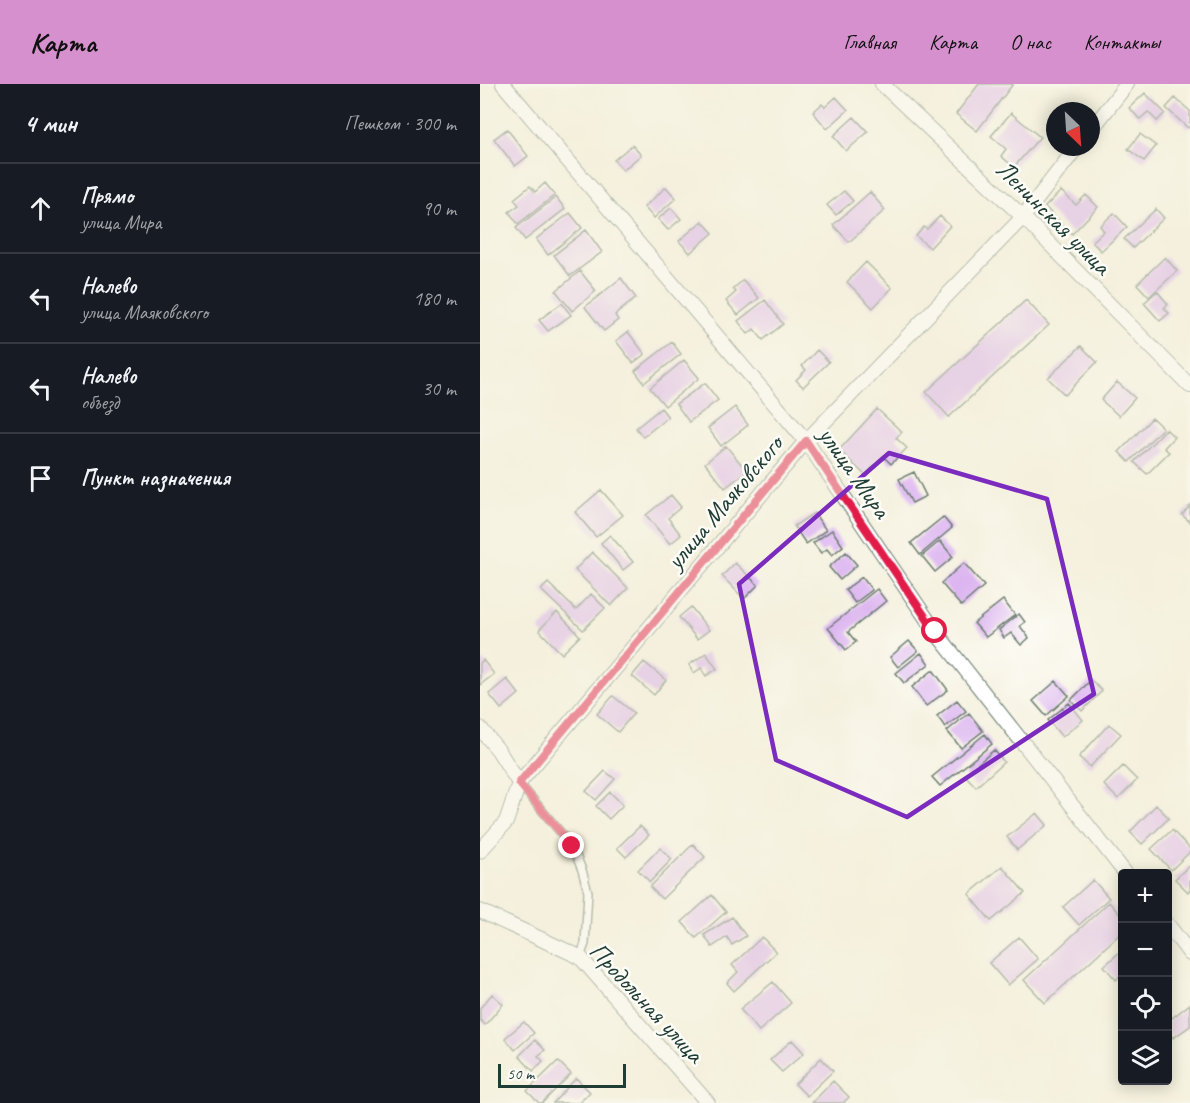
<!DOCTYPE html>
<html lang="ru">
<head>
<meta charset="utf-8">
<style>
	:root { --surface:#171b24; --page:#20242c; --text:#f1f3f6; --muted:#9ea1a6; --line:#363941; --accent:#d690ce }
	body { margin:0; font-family:Caveat,sans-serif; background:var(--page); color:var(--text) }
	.controls { position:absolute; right:18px; bottom:18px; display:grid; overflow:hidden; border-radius:6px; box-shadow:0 3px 15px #0003 }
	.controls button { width:54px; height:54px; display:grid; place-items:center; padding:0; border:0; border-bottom:2px solid var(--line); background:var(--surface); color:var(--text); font:30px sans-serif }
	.compass { position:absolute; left:566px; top:18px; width:54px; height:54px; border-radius:50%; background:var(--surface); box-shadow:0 3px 15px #0003; rotate:155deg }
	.scale { position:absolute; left:18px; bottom:15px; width:128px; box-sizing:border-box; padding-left:6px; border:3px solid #1f3d34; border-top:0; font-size:16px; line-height:21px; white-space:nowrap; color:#1f3d34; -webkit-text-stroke:4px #fdfcf7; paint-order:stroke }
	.stop { position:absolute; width:18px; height:18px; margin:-14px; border:4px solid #e11d48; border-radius:50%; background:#fff }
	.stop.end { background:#e11d48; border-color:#fff; box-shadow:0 2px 6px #0008 }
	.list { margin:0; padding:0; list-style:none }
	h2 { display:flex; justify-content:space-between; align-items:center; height:78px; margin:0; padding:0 24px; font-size:26px }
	h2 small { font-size:20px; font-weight:400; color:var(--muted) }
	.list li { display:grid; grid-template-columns:39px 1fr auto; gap:18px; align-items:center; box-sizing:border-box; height:90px; padding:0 24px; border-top:2px solid var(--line) }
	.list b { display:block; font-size:22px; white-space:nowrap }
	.list p { margin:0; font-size:20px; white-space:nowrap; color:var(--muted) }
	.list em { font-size:20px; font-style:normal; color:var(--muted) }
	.icon { flex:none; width:33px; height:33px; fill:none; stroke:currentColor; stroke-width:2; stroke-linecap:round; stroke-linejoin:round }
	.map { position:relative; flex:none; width:710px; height:1019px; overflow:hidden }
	header { display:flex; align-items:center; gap:36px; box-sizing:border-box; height:84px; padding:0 30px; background:var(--accent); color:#111 }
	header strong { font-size:28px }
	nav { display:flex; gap:33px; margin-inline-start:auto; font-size:21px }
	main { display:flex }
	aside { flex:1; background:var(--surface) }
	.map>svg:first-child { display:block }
	.building { fill:#d8abf0 }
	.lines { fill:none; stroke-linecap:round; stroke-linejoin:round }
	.lane-casing { stroke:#6a7c6f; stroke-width:10 }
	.street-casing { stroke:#6a7c6f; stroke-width:16 }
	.lane { stroke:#fff; stroke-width:7 }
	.street { stroke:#fff; stroke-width:14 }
	.route { stroke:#e11d48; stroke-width:8 }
	.marked { fill:none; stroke:#7b2cbf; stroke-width:4.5; stroke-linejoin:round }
	.labels { text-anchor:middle; stroke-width:5; stroke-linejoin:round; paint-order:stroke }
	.street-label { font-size:26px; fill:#1f3d34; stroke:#fdfcf7 }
</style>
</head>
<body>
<header>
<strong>Карта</strong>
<nav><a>Главная</a><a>Карта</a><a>О нас</a><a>Контакты</a></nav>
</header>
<main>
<aside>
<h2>4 мин<small>Пешком · 300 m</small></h2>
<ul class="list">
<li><svg class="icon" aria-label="ahead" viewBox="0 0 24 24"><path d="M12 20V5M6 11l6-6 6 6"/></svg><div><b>Прямо</b><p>улица Мира</p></div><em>90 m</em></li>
<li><svg class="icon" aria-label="left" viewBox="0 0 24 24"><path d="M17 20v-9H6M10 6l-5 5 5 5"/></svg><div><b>Налево</b><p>улица Маяковского</p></div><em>180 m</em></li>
<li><svg class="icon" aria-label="left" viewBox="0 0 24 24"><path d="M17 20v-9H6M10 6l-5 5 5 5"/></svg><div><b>Налево</b><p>объезд</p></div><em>30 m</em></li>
<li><svg class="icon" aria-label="arrive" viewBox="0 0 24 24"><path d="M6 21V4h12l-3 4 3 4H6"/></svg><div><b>Пункт назначения</b></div></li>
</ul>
</aside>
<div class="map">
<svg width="710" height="1019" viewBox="0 0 710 1019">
	<rect width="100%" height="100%" fill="#fdfcf7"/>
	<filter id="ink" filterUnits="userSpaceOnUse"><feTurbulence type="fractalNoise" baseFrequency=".0167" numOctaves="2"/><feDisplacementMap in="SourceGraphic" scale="12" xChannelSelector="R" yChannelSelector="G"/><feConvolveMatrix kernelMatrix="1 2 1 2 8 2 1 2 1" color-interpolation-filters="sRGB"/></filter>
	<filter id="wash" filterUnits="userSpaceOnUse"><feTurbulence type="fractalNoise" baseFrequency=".008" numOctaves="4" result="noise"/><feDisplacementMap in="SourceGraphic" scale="24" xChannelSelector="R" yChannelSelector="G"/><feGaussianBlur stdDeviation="1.35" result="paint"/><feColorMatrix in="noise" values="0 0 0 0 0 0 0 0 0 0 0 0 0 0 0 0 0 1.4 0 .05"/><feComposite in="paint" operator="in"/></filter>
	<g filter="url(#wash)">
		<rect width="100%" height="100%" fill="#f4f0dd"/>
		<g id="blocks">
			<path class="building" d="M 499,0 L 533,0 L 497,47 L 476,30 Z
				M 665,9 L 685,29 L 677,37 L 668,28 L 660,35 L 649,24 Z
				M 356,13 L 368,26 L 347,45 L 333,28 L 342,20 L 345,23 Z
				M 695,14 L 710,27 L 710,42 L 708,44 L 686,24 Z
				M 531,29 L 560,53 L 534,83 L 521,72 L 526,65 L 511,52 Z
				M 374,33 L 388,48 L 366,67 L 353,52 Z
				M 27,45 L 48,72 L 35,82 L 14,55 Z
				M 660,50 L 676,62 L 664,77 L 648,65 Z
				M 152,61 L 161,71 L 143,86 L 134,76 Z
				M 65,99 L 75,111 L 38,140 L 29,128 L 39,121 L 34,115 L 50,102 L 55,108 Z
				M 186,103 L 196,114 L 174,134 L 164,123 Z
				M 364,107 L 373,117 L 356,131 L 347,121 Z
				M 581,107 L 596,121 L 606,111 L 618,123 L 592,150 L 565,123 Z
				M 390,108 L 405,126 L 369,158 L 353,141 Z
				M 76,113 L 85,125 L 45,156 L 36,144 Z
				M 191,124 L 201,135 L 188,146 L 178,135 Z
				M 676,125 L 684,134 L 653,164 L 644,155 Z
				M 90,129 L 102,144 L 68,171 L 56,155 Z
				M 634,129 L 647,143 L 621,167 L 612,158 L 624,147 L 620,142 Z
				M 460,132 L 470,142 L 450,164 L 436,152 L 444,143 L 447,145 Z
				M 222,137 L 233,149 L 210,169 L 199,157 Z
				M 106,146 L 122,168 L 90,192 L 74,171 Z
				M 685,173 L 697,187 L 669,213 L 657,200 Z
				M 386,178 L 412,204 L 393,224 L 367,198 Z
				M 100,187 L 116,207 L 92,227 L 76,207 Z
				M 141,194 L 156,214 L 135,231 L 138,236 L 124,247 L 105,223 Z
				M 263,196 L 279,214 L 258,231 L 246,217 L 256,208 L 253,205 Z
				M 677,207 L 688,220 L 684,224 L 689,229 L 680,237 L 664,219 Z
				M 285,216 L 303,240 L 283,256 L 274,245 L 268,250 L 258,237 Z
				M 546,216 L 569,241 L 469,333 L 446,308 Z
				M 82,219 L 91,231 L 68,247 L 59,236 Z
				M 148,248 L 165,270 L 153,279 L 136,257 Z
				M 192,258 L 201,270 L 164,299 L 155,287 Z
				M 601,262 L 617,278 L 585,311 L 568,294 Z
				M 337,266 L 349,278 L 323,303 L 316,296 L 326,286 L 322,282 Z
				M 204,276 L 219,294 L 185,322 L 170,304 Z
				M 637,298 L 655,314 L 639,332 L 621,316 Z
				M 225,299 L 238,316 L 209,338 L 196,320 Z
				M 255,323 L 268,341 L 241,362 L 228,344 Z
				M 181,324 L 188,333 L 163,353 L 156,344 Z
				M 397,325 L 422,348 L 416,354 L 427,364 L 411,380 L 403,372 L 385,391 L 359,366 Z
				M 672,334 L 683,344 L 649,378 L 639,368 Z
				M 686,345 L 694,353 L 684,364 L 689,368 L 667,390 L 654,378 Z
				M 246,362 L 267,387 L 245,404 L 225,379 Z
				M 434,388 L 446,412 L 432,419 L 419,395 Z
				M 121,406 L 143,431 L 116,453 L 95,428 Z
				M 191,411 L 201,423 L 188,434 L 201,451 L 190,460 L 166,431 Z
				M 710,422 L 710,438 L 702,431 Z
				M 334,429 L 346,446 L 326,460 L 314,442 Z
				M 463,433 L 472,444 L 440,471 L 431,459 Z
				M 352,446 L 363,462 L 352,471 L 347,465 L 341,469 L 333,459 Z
				M 130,451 L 153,478 L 143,486 L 121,459 Z
				M 460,457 L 473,473 L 455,488 L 442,472 Z
				M 112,468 L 148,504 L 131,522 L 95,486 Z
				M 366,468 L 377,481 L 360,496 L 349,483 Z
				M 255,479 L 278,501 L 264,515 L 242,492 Z
				M 484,479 L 504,502 L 481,522 L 461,499 Z
				M 382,493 L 392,506 L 375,519 L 365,506 Z
				M 68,499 L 96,526 L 111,510 L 125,524 L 103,546 L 61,506 Z
				M 397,505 L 406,517 L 368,548 L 376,558 L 366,566 L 348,544 Z
				M 523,516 L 535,531 L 506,553 L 494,539 Z
				M 211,523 L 229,546 L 217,555 L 199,533 Z
				M 77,528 L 100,552 L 82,570 L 59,546 Z
				M 539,530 L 545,538 L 540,542 L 549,554 L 541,561 L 531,549 L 524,554 L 519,546 Z
				M 429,557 L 438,567 L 418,583 L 410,573 Z
				M 226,569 L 237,585 L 226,592 L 221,584 L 214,589 L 209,581 Z
				M 441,569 L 449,580 L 424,599 L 416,589 Z
				M 3,576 L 14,590 L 0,601 L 0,579 Z
				M 164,578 L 186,596 L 174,611 L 152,592 Z
				M 453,586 L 468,606 L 446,622 L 432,603 Z
				M 27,595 L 39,610 L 21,625 L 9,610 Z
				M 611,596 L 622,607 L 602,627 L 591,616 Z
				M 576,597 L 589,612 L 566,632 L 553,617 Z
				M 133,612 L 154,629 L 138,648 L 117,630 Z
				M 477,616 L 486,627 L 465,643 L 457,632 Z
				M 589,619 L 603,636 L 582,653 L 568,636 Z
				M 489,629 L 503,647 L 481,664 L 467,647 Z
				M 629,640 L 641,650 L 610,683 L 599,673 Z
				M 505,650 L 512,660 L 460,702 L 452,693 Z
				M 514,666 L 524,678 L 496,703 L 485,691 Z
				M 643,682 L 657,696 L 638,715 L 624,701 Z
				M 125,687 L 135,695 L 116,716 L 106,707 Z
				M 130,708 L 143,721 L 129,735 L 116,722 Z
				M 676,721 L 689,734 L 662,760 L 650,748 Z
				M 557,729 L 567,741 L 537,766 L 527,753 Z
				M 160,742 L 169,751 L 146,773 L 137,764 Z
				M 692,746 L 710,765 L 710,768 L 691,786 L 671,765 Z
				M 213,760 L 225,773 L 182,815 L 170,803 Z
				M 180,764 L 192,775 L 170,798 L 158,786 Z
				M 710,781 L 710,806 L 708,808 L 695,795 Z
				M 522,782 L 545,809 L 511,837 L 489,810 Z
				M 613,796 L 629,814 L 599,841 L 583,823 Z
				M 232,811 L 246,828 L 216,854 L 202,838 Z
				M 629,818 L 642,833 L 642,848 L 565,919 L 544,896 Z
				M 252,833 L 266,852 L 252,861 L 247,853 L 232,863 L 224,851 Z
				M 282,853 L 296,868 L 254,907 L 247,899 L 258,888 L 252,881 Z
				M 539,853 L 558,875 L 528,901 L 509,879 Z
				M 642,866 L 642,890 L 636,896 L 624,882 Z
				M 293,898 L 311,919 L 279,947 L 260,925 Z
				M 12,910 L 23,920 L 5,941 L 0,936 L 0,924 Z
				M 710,920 L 710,942 L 693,954 L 688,947 L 688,937 Z
				M 44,938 L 54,949 L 35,966 L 25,954 Z
				M 55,956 L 65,966 L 58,972 L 63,977 L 53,987 L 39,972 Z
				M 312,956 L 324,969 L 302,988 L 290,976 Z
				M 341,974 L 353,987 L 327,1012 L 315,1000 Z
				M 78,977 L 91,990 L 62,1019 L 59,1019 L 47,1007 Z
				M 96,994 L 110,1008 L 99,1019 L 73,1019 Z
				M 353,997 L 369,1013 L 363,1019 L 332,1019 Z"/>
		</g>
	</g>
	<g filter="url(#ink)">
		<use href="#blocks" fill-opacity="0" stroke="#6a7c6f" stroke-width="1.5"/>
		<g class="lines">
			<g class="lane-casing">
				<path id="lane" d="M 39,699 L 92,762 L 102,786 L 108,808 L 105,860 L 100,873"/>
			</g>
			<g class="street-casing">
				<path id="street" d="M 23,0 L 326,357 L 455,547 L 646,790
					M 402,0 L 543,133 L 710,302
					M 611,46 L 647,0
					M 0,644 L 18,666 L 39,699
					M 0,767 L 26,738 L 39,699 L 326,357 L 543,133 L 597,63
					M 0,827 L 100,873 L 228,1019
					M 688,841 L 710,870"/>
			</g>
			<use href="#lane" class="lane"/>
			<use href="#street" class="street"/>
		</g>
	</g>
	<g class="lines" filter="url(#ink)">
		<path class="route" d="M 92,762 L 39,699 L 326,357 L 455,547"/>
	</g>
	<path d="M0 0H710V1019H0ZM 409,369 L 567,415 L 614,610 L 427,733 L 296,676 L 259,500 Z" fill="#f4f0dd" fill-opacity=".55" fill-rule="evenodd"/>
	<path class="marked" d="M 409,369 L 567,415 L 614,610 L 427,733 L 296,676 L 259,500 Z"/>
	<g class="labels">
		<g class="street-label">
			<text transform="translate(574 133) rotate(45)" y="9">Ленинская улица</text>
			<text transform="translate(375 388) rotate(55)" y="9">улица Мира</text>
			<text transform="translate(244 418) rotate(-50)" y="9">улица Маяковского</text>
			<text transform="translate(167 918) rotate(47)" y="9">Продольная улица</text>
		</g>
	</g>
</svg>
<div class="controls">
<button>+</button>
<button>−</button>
<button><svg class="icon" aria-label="locate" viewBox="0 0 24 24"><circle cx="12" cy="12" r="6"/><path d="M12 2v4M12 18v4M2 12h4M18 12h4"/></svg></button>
<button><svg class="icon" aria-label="layers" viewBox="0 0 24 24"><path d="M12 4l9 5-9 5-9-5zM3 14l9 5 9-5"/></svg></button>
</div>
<svg class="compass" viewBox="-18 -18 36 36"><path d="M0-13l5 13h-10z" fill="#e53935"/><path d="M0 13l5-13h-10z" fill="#9ea1a6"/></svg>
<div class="scale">50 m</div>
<div class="stop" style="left:455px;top:547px"></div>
<div class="stop end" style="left:92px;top:762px"></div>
</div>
</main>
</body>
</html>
